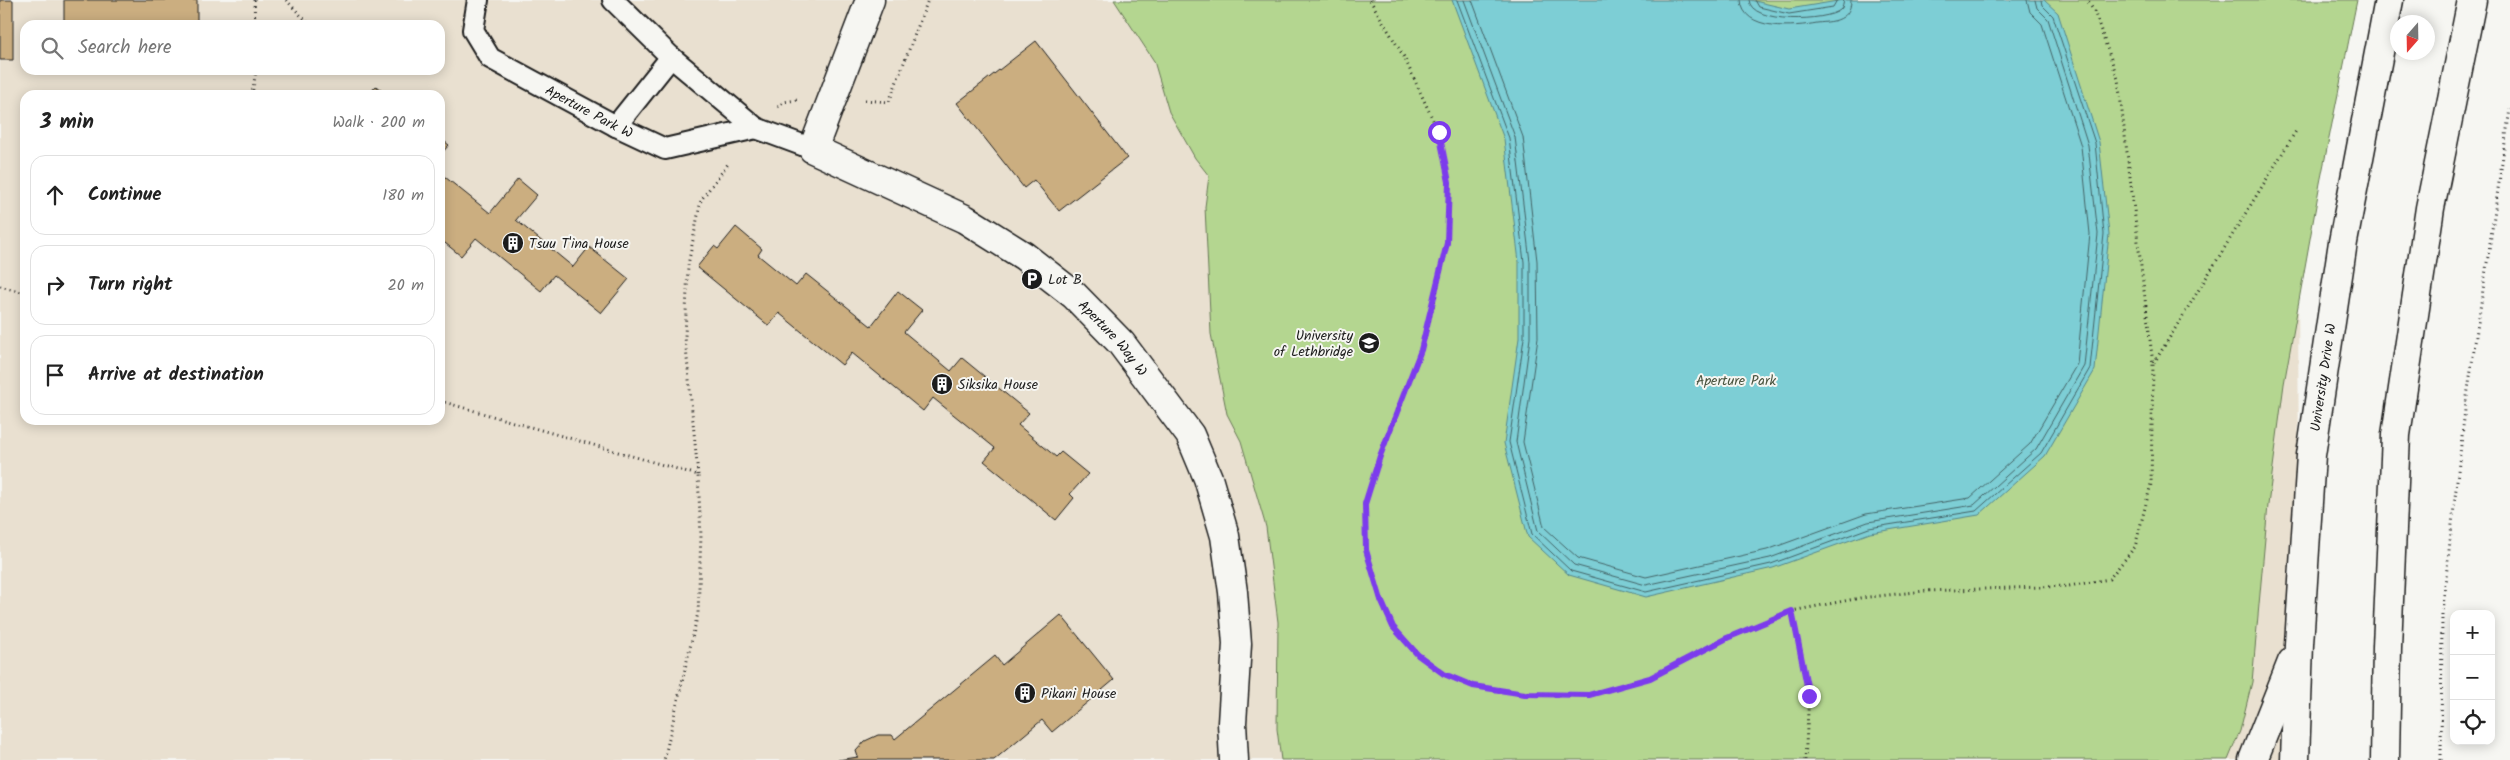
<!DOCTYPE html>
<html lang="en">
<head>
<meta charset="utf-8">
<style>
	:root { --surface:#fff; --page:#f6f6f6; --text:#222; --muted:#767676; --line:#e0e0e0 }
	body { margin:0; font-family:Kalam,sans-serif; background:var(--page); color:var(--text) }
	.controls { position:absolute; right:15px; bottom:15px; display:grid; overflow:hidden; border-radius:10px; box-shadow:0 2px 12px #0003 }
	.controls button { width:45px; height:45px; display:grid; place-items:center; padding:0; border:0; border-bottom:1px solid var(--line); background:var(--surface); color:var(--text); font:25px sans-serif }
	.compass { position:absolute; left:2390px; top:15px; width:45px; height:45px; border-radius:50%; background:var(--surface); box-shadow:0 2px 12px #0003; rotate:200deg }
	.stop { position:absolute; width:15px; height:15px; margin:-11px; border:4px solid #7c3aed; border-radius:50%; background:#fff }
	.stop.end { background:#7c3aed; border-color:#fff; box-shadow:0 1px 5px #0008 }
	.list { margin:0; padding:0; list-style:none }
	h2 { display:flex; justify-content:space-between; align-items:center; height:65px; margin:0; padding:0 20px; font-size:21px }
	h2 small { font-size:16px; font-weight:400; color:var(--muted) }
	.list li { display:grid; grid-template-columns:32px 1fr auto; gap:15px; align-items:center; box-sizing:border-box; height:80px; margin:0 10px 10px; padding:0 10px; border:1px solid var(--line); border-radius:15px }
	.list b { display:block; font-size:19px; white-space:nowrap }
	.list em { font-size:16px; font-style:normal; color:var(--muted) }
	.icon { flex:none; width:28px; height:28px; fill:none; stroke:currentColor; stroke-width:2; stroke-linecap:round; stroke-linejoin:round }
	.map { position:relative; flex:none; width:2510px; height:760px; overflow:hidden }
	.search { position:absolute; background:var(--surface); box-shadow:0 2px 12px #0003; left:20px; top:20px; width:425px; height:55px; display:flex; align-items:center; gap:12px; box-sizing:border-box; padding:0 18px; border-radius:15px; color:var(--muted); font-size:19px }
	.panel { position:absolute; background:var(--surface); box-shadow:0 2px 12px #0003; left:20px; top:90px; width:425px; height:335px; border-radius:15px }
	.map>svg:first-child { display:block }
	.built { fill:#e9e0d0; fill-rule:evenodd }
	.green { fill:#b4d690; stroke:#687956 }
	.water { fill:#7dced5; stroke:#56878b }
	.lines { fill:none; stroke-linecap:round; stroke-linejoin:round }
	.shore { stroke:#436366; stroke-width:1 }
	.building { fill:#cbae80; stroke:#1c1c1c }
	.lane-casing { stroke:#1c1c1c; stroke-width:24 }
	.street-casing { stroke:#1c1c1c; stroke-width:31 }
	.secondary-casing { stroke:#1c1c1c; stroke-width:31 }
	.path { stroke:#1c1c1c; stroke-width:3; stroke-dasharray:1 4; stroke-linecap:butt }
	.lane { stroke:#f6f6f2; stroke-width:20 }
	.street { stroke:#f6f6f2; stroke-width:28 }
	.secondary { stroke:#f6f6f2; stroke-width:28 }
	.route { stroke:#7c3aed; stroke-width:6 }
	.labels { text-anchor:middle; stroke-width:4; stroke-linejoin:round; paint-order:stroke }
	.street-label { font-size:14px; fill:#1c1c1c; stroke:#f6f6f2 }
	.poi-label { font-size:14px; fill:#1c1c1c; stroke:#f6f6f2; text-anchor:start }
	.park-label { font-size:14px; fill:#4a543f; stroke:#f6f6f2 }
</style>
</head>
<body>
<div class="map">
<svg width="2510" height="760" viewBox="0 0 2510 760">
	<rect width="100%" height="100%" fill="#f6f6f2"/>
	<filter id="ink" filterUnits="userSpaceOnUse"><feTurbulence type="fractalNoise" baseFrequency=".02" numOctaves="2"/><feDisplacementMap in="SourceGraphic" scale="10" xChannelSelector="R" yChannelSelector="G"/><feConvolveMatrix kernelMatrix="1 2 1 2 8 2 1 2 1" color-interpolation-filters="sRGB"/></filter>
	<g filter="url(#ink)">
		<path class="built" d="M 0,0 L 2352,0 L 2298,266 L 2300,760 L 0,760 ZM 25,25 L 440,25 L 440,70 L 25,70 ZM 25,95 L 440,95 L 440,420 L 25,420 Z"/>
		<path class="green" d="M 1114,0 L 2357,0 L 2320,183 L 2284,384 L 2268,505 L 2252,682 L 2240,731 L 2228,760 L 1281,760 L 1277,729 L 1278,622 L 1266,527 L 1241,441 L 1227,414 L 1211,334 L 1205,207 L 1209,176 L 1195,158 L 1169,112 L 1154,61 Z"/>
		<path class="water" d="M 1452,0 L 1750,0 L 1789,9 L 1844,0 L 2044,0 L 2058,13 L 2099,142 L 2109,234 L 2095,370 L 2045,456 L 1979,515 L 1870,533 L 1773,568 L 1646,597 L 1569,575 L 1528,537 L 1504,443 L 1519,338 L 1519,262 L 1504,139 Z"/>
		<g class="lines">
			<path class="shore" d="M 1457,0 L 1509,138 L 1524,262 L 1524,338 L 1509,442 L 1532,534 L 1571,571 L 1646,592 L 1771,564 L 1869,528 L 1976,511 L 2041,453 L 2090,368 L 2104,234 L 2095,143 L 2053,16 L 2042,5 L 2041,0
				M 1464,0 L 1515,137 L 1530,262 L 1530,338 L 1516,442 L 1538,531 L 1574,565 L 1646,585 L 1770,558 L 1868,522 L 1974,505 L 2036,449 L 2084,366 L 2098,234 L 2088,145 L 2048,19 L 2037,8 L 2035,0
				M 1472,0 L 1523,137 L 1537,261 L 1538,338 L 1523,442 L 1544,527 L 1578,558 L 1646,577 L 1767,550 L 1866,514 L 1970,498 L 2030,444 L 2077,364 L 2090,234 L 2081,146 L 2042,24 L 2030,12 L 2027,0
				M 1741,0 C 1742,32 1796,27 1817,23 C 1826,22 1836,22 1843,17 C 1849,13 1851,7 1851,0
				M 1749,0 C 1750,25 1828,21 1840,10 C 1843,8 1843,4 1844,0
				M 1755,0 L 1759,7 L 1789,14 L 1833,7 L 1837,0"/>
		</g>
		<path class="building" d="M 0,0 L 13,0 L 13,60 L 0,60 Z
			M 64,0 L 197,0 L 197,25 L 64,25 Z
			M 1036,41 L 1127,158 L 1059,211 L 1034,180 L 1024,188 L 957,103 Z
			M 376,86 L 387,95 L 368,95 Z
			M 440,138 L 449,145 L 440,155 Z
			M 440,173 L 490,213 L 518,179 L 537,195 L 516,220 L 573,267 L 589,247 L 629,279 L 601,313 L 554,275 L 541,291 L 476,238 L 461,256 L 440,239 Z
			M 736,227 L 762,249 L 758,255 L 796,286 L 806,274 L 871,326 L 898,291 L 922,310 L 904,332 L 951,371 L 962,358 L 1029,413 L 1018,425 L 1056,457 L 1061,452 L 1088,474 L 1070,494 L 1074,498 L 1056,520 L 984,461 L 995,448 L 933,398 L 923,411 L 852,353 L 842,365 L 779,313 L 769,326 L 697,267 L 714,246 L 718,249 Z
			M 1061,615 L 1114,680 L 1052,732 L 1042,720 L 994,760 L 838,760 L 858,757 L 856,751 L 865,741 L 878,735 L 892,735 L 895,739 L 995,656 L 1002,665 Z"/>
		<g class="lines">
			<g class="lane-casing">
				<g id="lane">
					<path id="s1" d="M 478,0 L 473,30 L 490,58 L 616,126 L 665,149 L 756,128"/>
					<path d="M 613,0 L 671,57 L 756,128 L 813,149"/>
					<path d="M 616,126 L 671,57"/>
				</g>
			</g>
			<g class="street-casing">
				<g id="street">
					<path id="s2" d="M 870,0 L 813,149 L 965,219 L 1024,256 L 1074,295 L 1121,343 L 1190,435 L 1208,478 L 1225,536 L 1233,592 L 1237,644 L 1232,723 L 1234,760"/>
				</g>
			</g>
			<g class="secondary-casing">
				<g id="secondary">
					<path d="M 2253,760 L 2292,662"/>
					<path id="s3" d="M 2295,760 L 2299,644 L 2311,455 L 2343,242 L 2389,0"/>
					<path d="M 2385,760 L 2387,647 L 2396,435 L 2430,208 L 2472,0"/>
				</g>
			</g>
			<path class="path" d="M 254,0 L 255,25
				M 286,0 L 310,25
				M 1370,0 L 1404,57 L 1439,133 L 1449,182 L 1447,243 L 1434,302 L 1421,350 L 1380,457 L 1365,504 L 1366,550 L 1381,600 L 1393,627 L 1418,655 L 1444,674 L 1473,686 L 1525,694 L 1589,695 L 1650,678 L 1727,638 L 1792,611 L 1860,598 L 1925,591 L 2069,586 L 2109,579 L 2135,547 L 2151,484 L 2153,364 L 2118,79 L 2094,11 L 2087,0
				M 252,95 L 256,70
				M 865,100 L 889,102 L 928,0
				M 778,107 L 783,102 L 797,100
				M 0,286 L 25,293
				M 2154,363 L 2296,131
				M 440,401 L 698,475 L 701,536 L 698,613 L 664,760
				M 698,475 L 685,337 L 688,265 L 701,200 L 728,164
				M 1792,611 L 1809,696 L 1805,760
				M 2441,760 L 2442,612 L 2465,410 L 2510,109"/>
			<use href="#lane" class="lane"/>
			<use href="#street" class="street"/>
			<use href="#secondary" class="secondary"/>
		</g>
	</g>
	<g class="lines" filter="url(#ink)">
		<path class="route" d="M 1439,132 L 1449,182 L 1447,243 L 1421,350 L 1380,456 L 1365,504 L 1366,550 L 1381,600 L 1393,627 L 1418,655 L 1444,674 L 1473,686 L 1525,694 L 1589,695 L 1650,678 L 1727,638 L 1792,611 L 1809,696"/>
	</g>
	<defs>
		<g id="building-disc" transform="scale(1.125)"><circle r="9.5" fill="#1c1c1c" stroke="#f6f6f2"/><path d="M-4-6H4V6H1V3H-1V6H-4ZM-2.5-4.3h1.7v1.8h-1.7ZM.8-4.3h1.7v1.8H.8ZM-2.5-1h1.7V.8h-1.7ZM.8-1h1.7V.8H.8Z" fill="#fff"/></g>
		<g id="parking-disc" transform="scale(1.125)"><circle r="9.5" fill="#1c1c1c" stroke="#f6f6f2"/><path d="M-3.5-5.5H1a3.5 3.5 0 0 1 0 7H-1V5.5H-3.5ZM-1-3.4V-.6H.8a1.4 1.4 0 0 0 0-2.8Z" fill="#fff"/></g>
		<g id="university-disc" transform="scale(1.125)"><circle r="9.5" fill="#1c1c1c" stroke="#f6f6f2"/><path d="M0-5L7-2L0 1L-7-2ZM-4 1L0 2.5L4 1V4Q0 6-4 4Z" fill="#fff"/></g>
	</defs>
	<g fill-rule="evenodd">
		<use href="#building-disc" x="513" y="243"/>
		<use href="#parking-disc" x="1032" y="279"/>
		<use href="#university-disc" x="1369" y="343"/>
		<use href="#building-disc" x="942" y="384"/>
		<use href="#building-disc" x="1025" y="693"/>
	</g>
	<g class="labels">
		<g class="street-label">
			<text dy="5" stroke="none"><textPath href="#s1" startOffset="176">Aperture Park W</textPath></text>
			<text dy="5" stroke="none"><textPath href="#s2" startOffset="518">Aperture Way W</textPath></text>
			<text dy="5" stroke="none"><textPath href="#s3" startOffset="384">University Drive W</textPath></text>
		</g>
		<g class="poi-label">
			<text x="529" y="248">Tsuu T'ina House</text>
			<text x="1048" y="284">Lot B</text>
			<text x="1353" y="340" text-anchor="end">University<tspan x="1353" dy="16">of Lethbridge</tspan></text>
			<text x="958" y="389">Siksika House</text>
			<text x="1041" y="698">Pikani House</text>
		</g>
		<g class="park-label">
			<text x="1736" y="385">Aperture Park</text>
		</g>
	</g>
</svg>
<div class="controls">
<button>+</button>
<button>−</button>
<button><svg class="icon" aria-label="locate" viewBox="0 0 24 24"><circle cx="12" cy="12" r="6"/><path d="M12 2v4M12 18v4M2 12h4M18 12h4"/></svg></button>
</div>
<svg class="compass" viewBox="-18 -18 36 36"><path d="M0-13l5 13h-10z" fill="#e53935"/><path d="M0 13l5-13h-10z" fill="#767676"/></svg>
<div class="stop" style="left:1439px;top:132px"></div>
<div class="stop end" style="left:1809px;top:696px"></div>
<div class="search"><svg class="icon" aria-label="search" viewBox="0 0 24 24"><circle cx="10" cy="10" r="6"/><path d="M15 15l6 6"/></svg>Search here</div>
<section class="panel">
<h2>3 min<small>Walk · 200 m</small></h2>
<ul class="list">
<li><svg class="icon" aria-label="ahead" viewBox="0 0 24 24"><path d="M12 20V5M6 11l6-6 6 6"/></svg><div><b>Continue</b></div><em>180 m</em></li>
<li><svg class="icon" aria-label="right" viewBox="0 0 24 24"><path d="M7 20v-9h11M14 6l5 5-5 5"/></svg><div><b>Turn right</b></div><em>20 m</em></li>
<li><svg class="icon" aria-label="arrive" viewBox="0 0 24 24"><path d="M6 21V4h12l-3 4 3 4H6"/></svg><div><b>Arrive at destination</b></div></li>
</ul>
</section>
</div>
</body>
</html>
